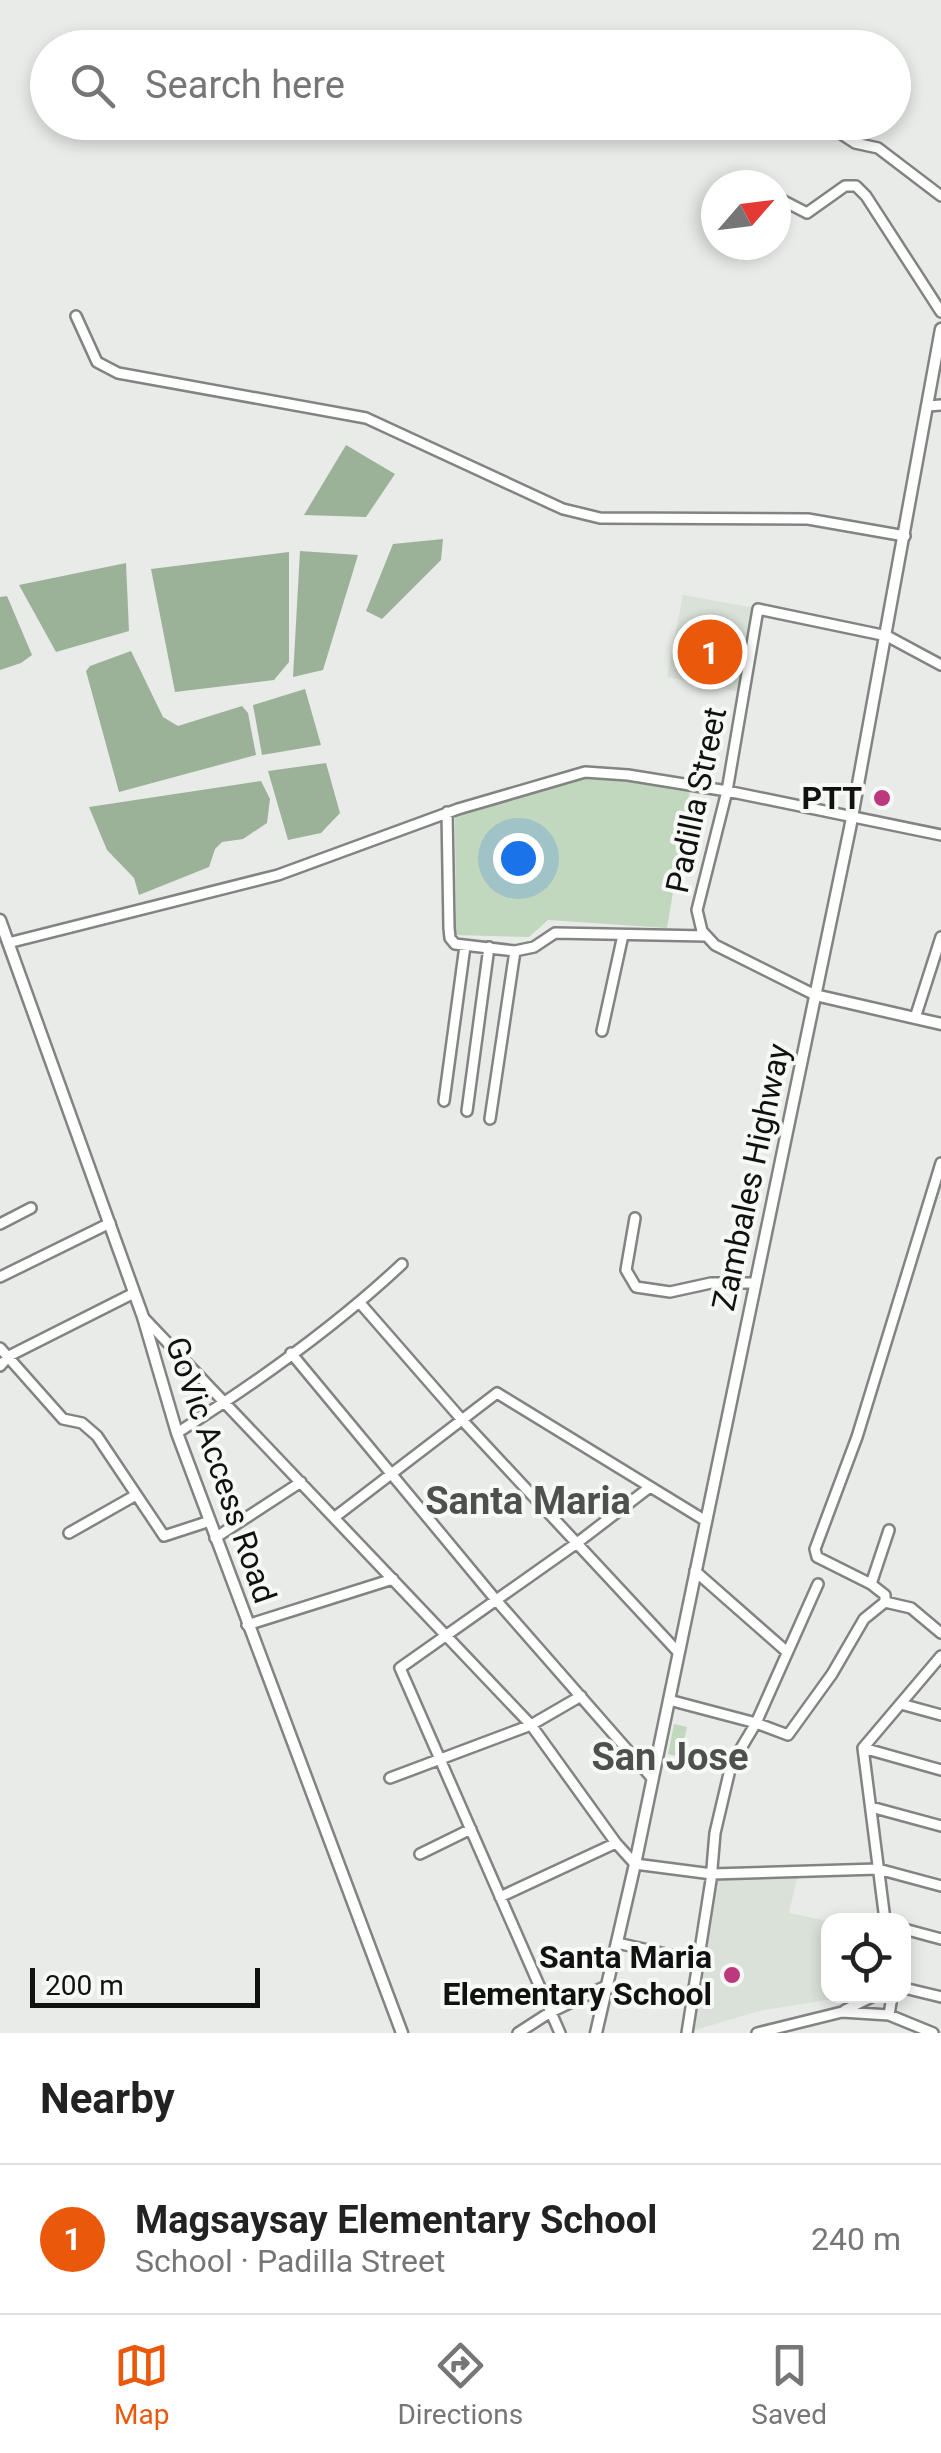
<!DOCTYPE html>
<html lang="en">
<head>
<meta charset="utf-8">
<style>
	:root { --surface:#fff; --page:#f2f2f2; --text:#222; --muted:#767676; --line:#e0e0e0; --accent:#ea580c }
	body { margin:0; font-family:Roboto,sans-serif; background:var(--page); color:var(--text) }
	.controls { position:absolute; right:30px; bottom:30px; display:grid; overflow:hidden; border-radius:20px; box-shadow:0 5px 15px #0003 }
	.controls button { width:90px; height:90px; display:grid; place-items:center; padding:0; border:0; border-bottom:2px solid var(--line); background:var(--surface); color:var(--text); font:50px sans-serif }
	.compass { position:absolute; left:701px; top:170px; width:90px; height:90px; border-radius:50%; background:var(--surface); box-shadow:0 5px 15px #0003; rotate:62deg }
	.scale { position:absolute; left:30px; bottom:25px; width:230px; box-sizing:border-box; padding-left:10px; border:5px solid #101110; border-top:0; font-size:28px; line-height:35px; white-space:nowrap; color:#101110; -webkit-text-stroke:8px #f6f9f5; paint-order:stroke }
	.you { position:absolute; left:518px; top:858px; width:35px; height:35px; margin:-25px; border:8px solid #fff; border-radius:50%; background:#1a73e8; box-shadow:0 0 0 15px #1a73e833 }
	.badge { display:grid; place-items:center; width:65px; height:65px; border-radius:50%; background:var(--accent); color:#fff; font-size:32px; font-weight:700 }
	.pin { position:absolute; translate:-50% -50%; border:5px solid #fff; box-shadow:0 2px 10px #0006 }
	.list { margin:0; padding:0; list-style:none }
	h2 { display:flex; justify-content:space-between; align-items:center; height:130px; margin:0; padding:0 40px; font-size:42px }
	h2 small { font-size:32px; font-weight:400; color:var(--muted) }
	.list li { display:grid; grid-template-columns:65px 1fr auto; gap:30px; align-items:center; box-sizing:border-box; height:150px; padding:0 40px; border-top:2px solid var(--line) }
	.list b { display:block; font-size:38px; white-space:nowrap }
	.list p { margin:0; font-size:32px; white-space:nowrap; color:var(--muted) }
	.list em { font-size:32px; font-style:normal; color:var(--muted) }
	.icon { flex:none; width:55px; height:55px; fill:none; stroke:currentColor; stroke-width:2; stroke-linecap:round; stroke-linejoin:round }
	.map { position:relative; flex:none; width:941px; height:2033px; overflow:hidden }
	.search { position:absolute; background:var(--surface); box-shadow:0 5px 15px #0003; left:30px; right:30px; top:30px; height:110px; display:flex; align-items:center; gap:25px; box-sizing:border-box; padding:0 35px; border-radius:55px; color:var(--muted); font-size:38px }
	.sheet { height:280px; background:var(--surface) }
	nav { display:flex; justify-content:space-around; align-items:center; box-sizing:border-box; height:140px; border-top:2px solid var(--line); background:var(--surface); font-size:28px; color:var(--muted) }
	nav a { display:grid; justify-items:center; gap:5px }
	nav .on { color:var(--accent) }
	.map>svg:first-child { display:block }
	.built { fill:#d9e1d8 }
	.green { fill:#c1d7be }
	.water { fill:#9bb298 }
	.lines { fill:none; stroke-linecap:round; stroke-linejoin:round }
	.minor-casing { stroke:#818481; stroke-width:14 }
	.major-casing { stroke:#818481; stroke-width:15 }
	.minor { stroke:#fff; stroke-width:9 }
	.major { stroke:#fff; stroke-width:10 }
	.poi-dot { fill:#bd397e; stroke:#f6f9f5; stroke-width:4 }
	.labels { text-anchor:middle; stroke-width:8; stroke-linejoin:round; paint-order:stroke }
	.poi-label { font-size:32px; font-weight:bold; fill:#101110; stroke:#f6f9f5; text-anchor:end }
	.street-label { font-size:32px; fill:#101110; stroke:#f6f9f5 }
	.quarter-label { font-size:38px; font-weight:bold; fill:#4d504d; stroke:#f6f9f5 }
</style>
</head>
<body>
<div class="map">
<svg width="941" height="2033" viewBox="0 0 941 2033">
	<rect width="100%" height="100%" fill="#e8ebe8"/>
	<path class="built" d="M 683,595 L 755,608 L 740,692 L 667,677 Z
		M 797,1878 L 789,1913 L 828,1921 L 828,1996 L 839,1998 L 759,2011 L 692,2031 L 717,1880 Z"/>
	<path class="green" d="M 590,774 L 690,790 L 667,928 L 548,920 L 529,937 L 456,935 L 455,816 Z
		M 674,1724 L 687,1727 L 680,1757 L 668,1754 Z"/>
	<path class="water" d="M 346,445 L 395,474 L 366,517 L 304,515 Z
		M 443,539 L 441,560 L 382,619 L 366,611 L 393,544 Z
		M 300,551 L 358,555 L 323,670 L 293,677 Z
		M 289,552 L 289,662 L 274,680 L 175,692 L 151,569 Z
		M 126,563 L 129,631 L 56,652 L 19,585 Z
		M 7,596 L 32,655 L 21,663 L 0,670 L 0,597 Z
		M 131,651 L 163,717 L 178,726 L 242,706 L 248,713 L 256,755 L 119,792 L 86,671 L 90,666 Z
		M 305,689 L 321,745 L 262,755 L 253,705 Z
		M 326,763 L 340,813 L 321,833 L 288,840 L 268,771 Z
		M 261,781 L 270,799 L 267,823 L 243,839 L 222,842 L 215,849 L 209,867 L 139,895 L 134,878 L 107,850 L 89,807 Z"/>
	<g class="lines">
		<g class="minor-casing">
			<path id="minor" d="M 823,122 L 855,143 L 878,148 L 941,196
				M 776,197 L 807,213 L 845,186 L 856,186 L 866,196 L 941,312
				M 76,316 L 97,362 L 118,373 L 366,418 L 563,509 L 600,518 L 808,519 L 905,536
				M 928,406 L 941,405
				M 447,812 L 449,928 L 450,938 L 455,944 L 515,951 L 534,947 L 555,933 L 706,936
				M 8,943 L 278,875 L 458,809 L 585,772 L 628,775 L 727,791 L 941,835
				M 815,995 L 715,945 L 702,931 L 697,910 L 727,791 L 758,609 L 887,636 L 941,665
				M 915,1018 L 941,937
				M 602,1031 L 623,935
				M 444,1101 L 465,946
				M 467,1111 L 489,947
				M 490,1119 L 515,951
				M 635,1218 L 626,1270 L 636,1287 L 670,1292 L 711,1283 L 755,1283
				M 0,1224 L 31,1208
				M 0,1277 L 110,1223
				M 360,1303 L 463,1421 L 678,1652
				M 145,1319 L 531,1725 L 616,1843 L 635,1864 L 712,1874 L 878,1869 L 941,1886
				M 0,1348 L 63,1419 L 82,1423 L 97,1436 L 164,1536 L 210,1521
				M 291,1353 L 496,1600 L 652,1778
				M 0,1366 L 9,1356 L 134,1293
				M 177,1433 C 256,1383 334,1328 402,1264
				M 335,1517 L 497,1393 L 706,1521
				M 69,1533 L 136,1495
				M 215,1538 L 301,1482
				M 695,1571 L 786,1651
				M 871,1584 L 889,1530
				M 885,1602 L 885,1595 L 871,1584 L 817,1557 L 815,1549 L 857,1437 L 941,1163
				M 247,1625 L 393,1579
				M 669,1700 L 756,1723 L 788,1735 L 832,1674 L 864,1619 L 885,1602 L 911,1608 L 941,1633
				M 901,1704 L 941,1715
				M 863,1748 L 941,1770
				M 390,1778 L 531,1725 L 581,1696
				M 871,1807 L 941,1826
				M 420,1854 L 471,1829
				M 500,1897 L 616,1843
				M 885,1920 L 863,1748 L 941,1656
				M 904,1929 L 941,1939
				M 617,1943 L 697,1961
				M 904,1988 L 941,1997
				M 845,2010 L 874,1996
				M 889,2015 L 892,1996
				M 518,2033 L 549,2013 L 608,1985
				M 560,2033 L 400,1668 L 577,1543 L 650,1487
				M 687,2033 L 711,1880 L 715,1833 L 731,1765 L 756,1723 L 818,1584
				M 757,2033 L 842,2012 L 889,2015 L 933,2033"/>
		</g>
		<g class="major-casing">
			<path id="major" d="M 0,920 L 143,1317 L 177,1433 L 402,2033
				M 815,995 L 941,1024
				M 596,2033 L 635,1864 L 850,828 L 941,329"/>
		</g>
		<use href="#minor" class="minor"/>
		<use href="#major" class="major"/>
	</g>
	<g class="poi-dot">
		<circle cx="882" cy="798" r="10"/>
		<circle cx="732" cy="1975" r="10"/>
	</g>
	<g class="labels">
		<g class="poi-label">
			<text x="862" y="809">PTT</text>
			<text x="712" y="1968">Santa Maria<tspan x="712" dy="37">Elementary School</tspan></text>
		</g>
		<g class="street-label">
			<text transform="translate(696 800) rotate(-78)" y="11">Padilla Street</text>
			<text transform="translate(751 1177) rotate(-78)" y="11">Zambales Highway</text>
			<text transform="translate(221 1470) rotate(71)" y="11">GoVic Access Road</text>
		</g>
		<g class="quarter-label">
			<text x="528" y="1514">Santa Maria</text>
			<text x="670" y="1770">San Jose</text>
		</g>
	</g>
</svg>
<div class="controls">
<button><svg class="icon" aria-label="locate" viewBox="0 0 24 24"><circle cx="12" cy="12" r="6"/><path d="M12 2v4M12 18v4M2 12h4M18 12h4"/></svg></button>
</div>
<svg class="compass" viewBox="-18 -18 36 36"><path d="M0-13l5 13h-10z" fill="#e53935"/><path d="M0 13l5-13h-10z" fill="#767676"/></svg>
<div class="scale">200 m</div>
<div class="you"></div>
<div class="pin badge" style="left:710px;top:652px">1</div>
<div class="search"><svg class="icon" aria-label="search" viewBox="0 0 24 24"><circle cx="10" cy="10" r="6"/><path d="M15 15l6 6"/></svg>Search here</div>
</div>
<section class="sheet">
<h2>Nearby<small></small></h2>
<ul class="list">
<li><span class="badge">1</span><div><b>Magsaysay Elementary School</b><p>School · Padilla Street</p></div><em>240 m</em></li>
</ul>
</section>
<nav>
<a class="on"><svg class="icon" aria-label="map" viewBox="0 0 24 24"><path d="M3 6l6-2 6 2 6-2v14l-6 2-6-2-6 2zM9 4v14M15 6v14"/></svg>Map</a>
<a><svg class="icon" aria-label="directions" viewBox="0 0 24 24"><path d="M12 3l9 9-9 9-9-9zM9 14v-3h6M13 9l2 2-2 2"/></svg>Directions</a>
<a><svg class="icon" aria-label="saved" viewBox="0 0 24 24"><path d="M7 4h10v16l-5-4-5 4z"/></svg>Saved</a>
</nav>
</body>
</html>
